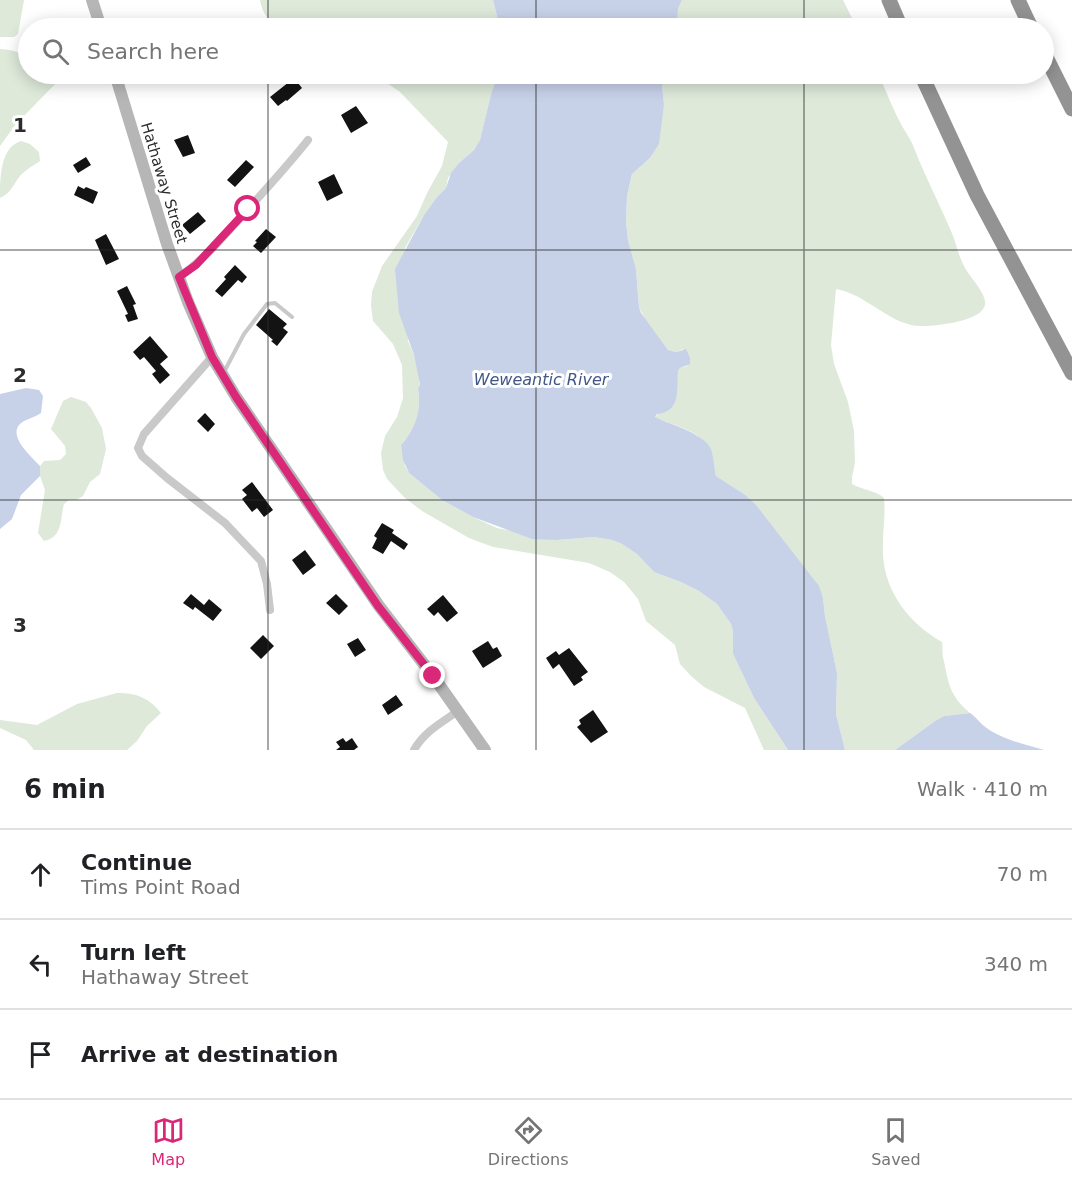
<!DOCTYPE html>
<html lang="en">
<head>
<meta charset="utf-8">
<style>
	:root { --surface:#fff; --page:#f2f2f2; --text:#202124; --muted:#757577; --line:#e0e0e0; --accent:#db2777 }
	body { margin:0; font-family:"DejaVu Sans",sans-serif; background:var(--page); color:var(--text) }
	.stop { position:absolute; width:18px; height:18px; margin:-14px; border:4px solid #db2777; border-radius:50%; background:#fff }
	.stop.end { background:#db2777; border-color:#fff; box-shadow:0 2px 6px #0008 }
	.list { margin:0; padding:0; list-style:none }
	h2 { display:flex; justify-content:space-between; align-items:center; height:78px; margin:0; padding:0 24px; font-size:26px }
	h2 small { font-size:20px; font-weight:400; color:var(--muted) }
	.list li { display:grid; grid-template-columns:39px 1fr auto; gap:18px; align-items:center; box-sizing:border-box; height:90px; padding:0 24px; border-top:2px solid var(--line) }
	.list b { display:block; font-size:22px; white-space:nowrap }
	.list p { margin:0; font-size:20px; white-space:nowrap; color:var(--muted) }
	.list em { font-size:20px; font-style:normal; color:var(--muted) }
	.icon { flex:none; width:33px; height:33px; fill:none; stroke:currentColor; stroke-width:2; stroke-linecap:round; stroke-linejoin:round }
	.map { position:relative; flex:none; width:1072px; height:750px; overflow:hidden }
	.search { position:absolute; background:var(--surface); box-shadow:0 3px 15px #0003; left:18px; right:18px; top:18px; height:66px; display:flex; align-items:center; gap:15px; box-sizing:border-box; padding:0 21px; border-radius:33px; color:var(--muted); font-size:22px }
	.sheet { height:348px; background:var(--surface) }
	nav { display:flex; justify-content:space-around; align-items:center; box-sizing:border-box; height:84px; border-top:2px solid var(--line); background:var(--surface); font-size:16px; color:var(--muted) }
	nav a { display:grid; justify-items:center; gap:3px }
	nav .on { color:var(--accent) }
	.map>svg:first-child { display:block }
	.green { fill:#dee9da }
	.water { fill:#c7d1e8 }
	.building { fill:#131313 }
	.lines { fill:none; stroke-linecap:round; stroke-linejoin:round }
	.lane { stroke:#c9c9c9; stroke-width:4 }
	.street { stroke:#c9c9c9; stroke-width:8 }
	.secondary { stroke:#b6b6b6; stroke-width:12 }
	.highway { stroke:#939393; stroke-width:15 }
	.route { stroke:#db2777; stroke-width:8 }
	.grid { fill:none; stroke:#2c2c2c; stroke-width:1.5; stroke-opacity:0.55 }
	.labels { text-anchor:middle; stroke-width:6; stroke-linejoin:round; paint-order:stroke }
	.street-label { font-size:15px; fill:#2c2c2c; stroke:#fff }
	.water-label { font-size:16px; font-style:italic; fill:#405787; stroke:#fff }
	.grid-label { font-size:20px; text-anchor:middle; font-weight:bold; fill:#2c2c2c; stroke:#fff; stroke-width:6; stroke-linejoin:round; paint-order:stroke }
</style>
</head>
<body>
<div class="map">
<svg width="1072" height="750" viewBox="0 0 1072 750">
	<rect width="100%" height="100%" fill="#fff"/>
	<path class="green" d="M 0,0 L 24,0 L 18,34 L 14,37 L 0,37 Z
		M 260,0 L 493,0 L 500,28 L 280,28 C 269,22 262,13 260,0 Z
		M 682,0 L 843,0 L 857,28 L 677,28 L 678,9 Z
		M 0,49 C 17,50 28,53 28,74 L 65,74 L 16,124 L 0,146 Z
		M 374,74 L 498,74 L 491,94 L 480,140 L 474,150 L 459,163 L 448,178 L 446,188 L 437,197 L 424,215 L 405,248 L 408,341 C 413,353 424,376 418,389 C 422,411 415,429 401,445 L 405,466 L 409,473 L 442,500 L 473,517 L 497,528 L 557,540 L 594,537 L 612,540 L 622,544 L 637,554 L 654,572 L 681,582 L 699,591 L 717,604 L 731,624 L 733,632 L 733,654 L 754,698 L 788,750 L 764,750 L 745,708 L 704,687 L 691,676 L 680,664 L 675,645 L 646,621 L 638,599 L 624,582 L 610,572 L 589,563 L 493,547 L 469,538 L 422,511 L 405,498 L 387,479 L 383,470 L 381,453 L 385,436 L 397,417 L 403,398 L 402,365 L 393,344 L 373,321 L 371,306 L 372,292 L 382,266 L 417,216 L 427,193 L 442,166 L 448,142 L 400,92 Z
		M 669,74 L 878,74 C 886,90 892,107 901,124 C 905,132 911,139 914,148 C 925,176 939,203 951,231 C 956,242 958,255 964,266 C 969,277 987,293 985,305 C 982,321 937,326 923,326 C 891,327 867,294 836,289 L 831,345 L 834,364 L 848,402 L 854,431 L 855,463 L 852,477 L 852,484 C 862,490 875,490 884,498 C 886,516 882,535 883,553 C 884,592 910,624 942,642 C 943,648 942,652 943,657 C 949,683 948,694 970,713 L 944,716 L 935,721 L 895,750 L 845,750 L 836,714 L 837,673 L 825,616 L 823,598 L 744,494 L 716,476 C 714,469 714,463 713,457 C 709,432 674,426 655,417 L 677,395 L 678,371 L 680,368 L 687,366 L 683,349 L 676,352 L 668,350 L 646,321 L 639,307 L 636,269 L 628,240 L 626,222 L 627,196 L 632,174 L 649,159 L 664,104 L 662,86 Z
		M 21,141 L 30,144 L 39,152 L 40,161 C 34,165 25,170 20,176 C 13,185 11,193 0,198 C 0,179 0,147 21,141 Z
		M 71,397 L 86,402 L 91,408 L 102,428 L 106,449 L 100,474 L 90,482 L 83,496 L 76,500 L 69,500 L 64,504 C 60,518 63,538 44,541 L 38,533 L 45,490 L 40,476 L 40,466 L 44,461 L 60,460 L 66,454 L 65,446 L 51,429 L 63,401 Z
		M 117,693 C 137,693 149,698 161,713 L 147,726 L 137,741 L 127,750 L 34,750 L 26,740 L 0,728 L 0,720 L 37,725 L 77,704 Z"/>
	<path class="water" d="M 493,0 L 682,0 L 678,9 L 677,28 L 500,28 Z
		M 498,74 L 669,74 L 662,86 L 664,104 L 659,144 L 649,159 L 632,174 L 627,196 L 626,222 L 628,240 L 636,269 L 639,307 L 641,313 L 668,350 L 676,352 L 686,349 L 690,358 L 690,364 L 680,368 L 678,371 C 677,389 681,412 657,414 L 655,417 C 671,425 708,434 712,452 C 714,459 714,468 716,476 L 744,494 L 756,505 L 819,586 L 823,598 L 825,616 L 837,673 L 836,714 L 845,750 L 788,750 L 754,698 L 733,654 L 733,632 L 731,624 L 717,604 L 699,591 L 681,582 L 654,572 L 637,554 L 622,544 L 612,540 L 594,537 L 557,540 L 532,539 L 473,517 L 442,500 L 409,473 L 403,460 L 401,445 C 415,429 422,410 418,389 L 420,384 L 414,355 L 399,313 L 395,269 L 424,215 L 437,197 L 446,188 L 451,173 L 459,163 L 474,150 L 480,140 L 491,94 Z
		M 26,388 L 39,390 L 43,396 L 41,413 C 34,418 24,419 19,425 C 9,438 32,457 40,466 L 40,476 L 21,495 L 12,519 L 0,529 L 0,394 Z
		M 970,713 C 976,717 979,722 984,726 C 1000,739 1024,744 1044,750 L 895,750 L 935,721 L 944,716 Z"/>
	<path class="building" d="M 294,78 L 302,88 L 287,101 L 286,100 L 278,106 L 270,97 Z
		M 356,106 L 368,123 L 351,133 L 341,115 Z
		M 188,135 L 195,153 L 183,157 L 174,140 Z
		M 86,157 L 91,165 L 78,173 L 73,165 Z
		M 246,160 L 254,167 L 235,187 L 227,180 Z
		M 334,174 L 343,193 L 327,201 L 318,182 Z
		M 78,186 L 84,189 L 86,187 L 98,192 L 93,204 L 74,195 Z
		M 198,212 L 206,221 L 190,234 L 182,225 Z
		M 266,229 L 276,237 L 261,253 L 253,246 L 257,242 L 255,241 Z
		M 106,234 L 119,259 L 106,265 L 95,240 Z
		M 235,265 L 247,277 L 242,283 L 238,280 L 222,297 L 215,291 L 226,279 L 224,277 Z
		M 127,286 L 136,304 L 133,305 L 138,319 L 128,322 L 125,315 L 128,314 L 117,291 Z
		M 269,309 L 287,324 L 283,328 L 288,332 L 277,346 L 271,341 L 273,340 L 256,325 Z
		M 150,336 L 168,357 L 160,364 L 170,375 L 160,384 L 152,374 L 156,371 L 144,357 L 140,360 L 133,352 Z
		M 205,413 L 215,424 L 208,432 L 197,421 Z
		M 252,482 L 273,510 L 264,517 L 257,508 L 252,512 L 242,499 L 247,495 L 242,490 Z
		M 382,523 L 394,530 L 392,533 L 408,544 L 404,550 L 391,541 L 383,554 L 372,548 L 377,538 L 374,536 Z
		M 305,550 L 316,565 L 303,575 L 292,560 Z
		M 191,594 L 204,605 L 209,599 L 222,610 L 213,621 L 195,607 L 193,610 L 183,603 Z
		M 336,594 L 348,606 L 339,615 L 326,603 Z
		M 443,595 L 458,613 L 447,622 L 438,612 L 434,616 L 427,609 Z
		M 263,635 L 274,646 L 261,659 L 250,648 Z
		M 358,638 L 366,650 L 355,657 L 347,644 Z
		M 488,641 L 493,649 L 497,647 L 502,656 L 483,668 L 472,651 Z
		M 569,648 L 588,672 L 581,677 L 583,680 L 574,686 L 559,664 L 553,669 L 546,658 L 556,651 L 559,655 Z
		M 396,695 L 403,705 L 388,715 L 382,705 Z
		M 593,710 L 608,732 L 591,743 L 577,727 L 581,724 L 579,720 Z
		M 343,738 L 346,742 L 352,738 L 358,747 L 354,750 L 336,750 L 340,747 L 336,742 Z"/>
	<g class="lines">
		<path class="lane" d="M 224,372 L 244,334 L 267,304 L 275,303 L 292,317"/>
		<path class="street" d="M 179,277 C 206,258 227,233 249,208 C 269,186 289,164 308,140
			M 212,357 L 144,434 L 138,448 L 142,456 L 167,478 L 225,523 L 261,561 L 267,584 L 270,610
			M 414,750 C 424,732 441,723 458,711"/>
		<path class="secondary" d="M 92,0 L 101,28
			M 115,74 L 167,244 L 188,302 L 212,357 L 236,397 L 379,606 L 433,676 L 485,750"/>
		<path class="highway" d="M 889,0 L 901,28
			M 1018,0 L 1031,28
			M 1044,53 L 1072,109
			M 921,74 L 977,195 L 1072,373"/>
	</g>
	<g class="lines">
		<path class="route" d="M 248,209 L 196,265 L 179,277 L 212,357 L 236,397 L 378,606 L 433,676"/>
	</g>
	<path class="grid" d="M 268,0 L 268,28M 536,0 L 536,28M 804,0 L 804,28M 268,74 L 268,750M 536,74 L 536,750M 804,74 L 804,750M 0,250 L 1072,250M 0,500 L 1072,500"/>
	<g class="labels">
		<g class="street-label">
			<text transform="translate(164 183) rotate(73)" y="5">Hathaway Street</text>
		</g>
		<g class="water-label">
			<text x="541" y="385">Weweantic River</text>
		</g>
	</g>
	<g class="grid-label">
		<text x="20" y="132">1</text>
		<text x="20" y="382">2</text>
		<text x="20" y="632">3</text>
	</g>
</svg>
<div class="stop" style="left:248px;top:209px"></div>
<div class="stop end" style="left:433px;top:676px"></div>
<div class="search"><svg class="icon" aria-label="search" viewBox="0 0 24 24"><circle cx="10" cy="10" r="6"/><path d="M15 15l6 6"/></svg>Search here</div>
</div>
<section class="sheet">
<h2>6 min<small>Walk · 410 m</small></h2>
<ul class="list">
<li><svg class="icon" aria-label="ahead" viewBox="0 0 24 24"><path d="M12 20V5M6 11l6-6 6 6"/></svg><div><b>Continue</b><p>Tims Point Road</p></div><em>70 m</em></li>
<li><svg class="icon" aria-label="left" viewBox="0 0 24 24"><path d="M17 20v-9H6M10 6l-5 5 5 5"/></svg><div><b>Turn left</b><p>Hathaway Street</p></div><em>340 m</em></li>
<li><svg class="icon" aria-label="arrive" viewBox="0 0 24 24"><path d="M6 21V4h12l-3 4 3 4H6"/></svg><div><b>Arrive at destination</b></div></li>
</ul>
</section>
<nav>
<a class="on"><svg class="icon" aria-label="map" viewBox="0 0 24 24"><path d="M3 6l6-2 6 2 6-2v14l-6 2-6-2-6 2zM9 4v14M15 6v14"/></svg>Map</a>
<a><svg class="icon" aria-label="directions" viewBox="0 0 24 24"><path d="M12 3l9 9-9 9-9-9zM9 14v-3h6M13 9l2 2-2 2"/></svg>Directions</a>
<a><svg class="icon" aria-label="saved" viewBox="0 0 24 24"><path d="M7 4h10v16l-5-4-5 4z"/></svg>Saved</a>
</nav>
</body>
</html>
